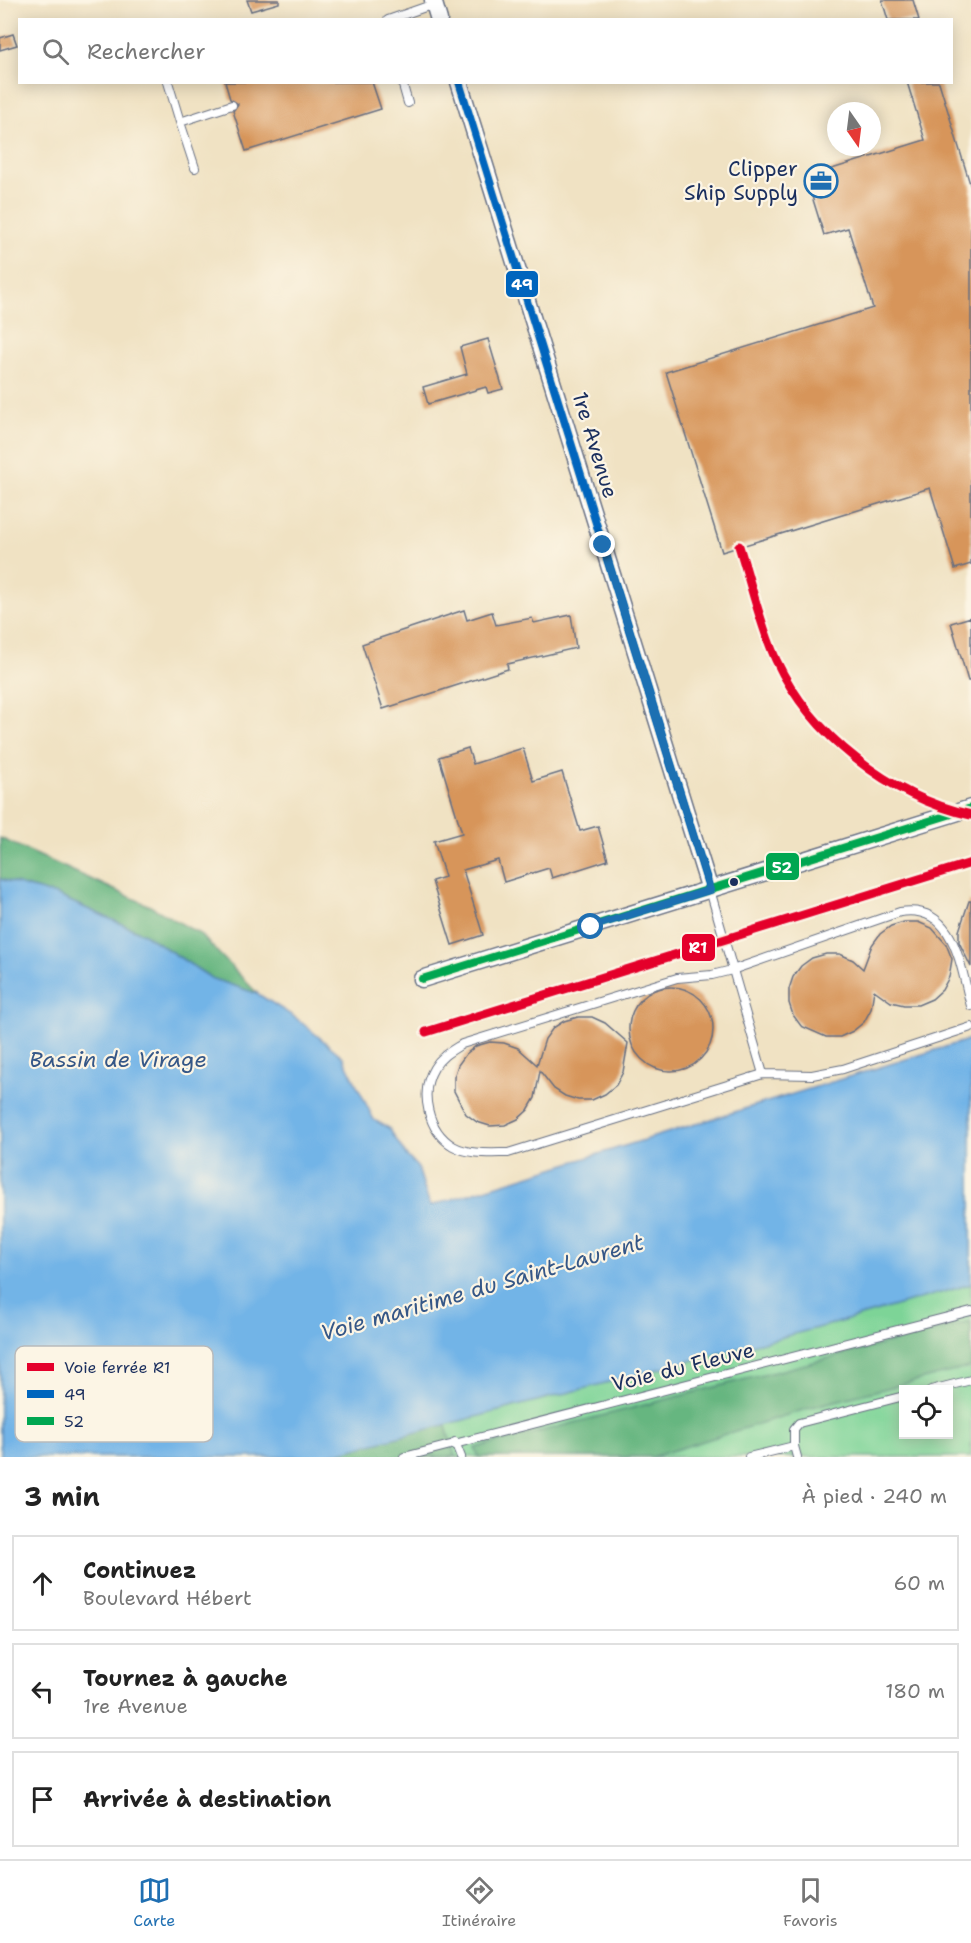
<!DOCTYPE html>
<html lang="fr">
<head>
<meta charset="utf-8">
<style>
	:root { --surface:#fff; --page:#f6f6f6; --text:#222; --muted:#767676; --line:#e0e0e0; --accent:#1f6fb2 }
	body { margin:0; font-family:"Shantell Sans",sans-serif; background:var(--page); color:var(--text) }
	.controls { position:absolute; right:18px; bottom:18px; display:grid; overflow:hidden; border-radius:0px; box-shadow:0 3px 15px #0003 }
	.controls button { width:54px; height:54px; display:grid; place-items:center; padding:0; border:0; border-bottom:2px solid var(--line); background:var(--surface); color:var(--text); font:30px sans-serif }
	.compass { position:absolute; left:827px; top:102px; width:54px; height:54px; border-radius:50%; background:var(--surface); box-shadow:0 3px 15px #0003; rotate:166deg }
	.stop { position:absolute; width:18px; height:18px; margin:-14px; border:4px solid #1f6fb2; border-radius:50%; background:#fff }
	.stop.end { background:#1f6fb2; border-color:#fff; box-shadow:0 2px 6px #0008 }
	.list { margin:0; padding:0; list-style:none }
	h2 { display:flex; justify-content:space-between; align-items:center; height:78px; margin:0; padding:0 24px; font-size:26px }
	h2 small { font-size:20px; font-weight:400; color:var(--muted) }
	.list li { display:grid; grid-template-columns:39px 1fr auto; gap:18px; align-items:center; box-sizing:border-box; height:96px; margin:0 12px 12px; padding:0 12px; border:2px solid var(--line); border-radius:0px }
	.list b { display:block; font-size:22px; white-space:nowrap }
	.list p { margin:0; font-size:20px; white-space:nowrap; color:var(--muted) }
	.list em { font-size:20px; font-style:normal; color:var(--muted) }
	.icon { flex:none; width:33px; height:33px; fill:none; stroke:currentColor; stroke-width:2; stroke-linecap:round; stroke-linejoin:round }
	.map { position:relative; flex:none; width:971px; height:1457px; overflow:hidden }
	.search { position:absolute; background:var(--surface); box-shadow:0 3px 15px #0003; left:18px; right:18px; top:18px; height:66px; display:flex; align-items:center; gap:15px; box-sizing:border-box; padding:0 21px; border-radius:0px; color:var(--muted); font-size:22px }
	.sheet { height:402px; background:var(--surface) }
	nav { display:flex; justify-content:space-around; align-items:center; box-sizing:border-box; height:84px; border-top:2px solid var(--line); background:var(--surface); font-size:16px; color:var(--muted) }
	nav a { display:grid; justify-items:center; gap:3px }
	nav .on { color:var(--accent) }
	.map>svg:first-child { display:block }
	.green { fill:#7dd497; stroke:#4c827a; stroke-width:1.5; fill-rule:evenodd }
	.forest { fill:#66b680; stroke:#40726f; stroke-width:1.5 }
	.water { fill:#72b4e7; stroke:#4672a2; stroke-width:1.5 }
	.building { fill:#d7955a }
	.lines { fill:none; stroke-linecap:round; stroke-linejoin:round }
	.service-casing { stroke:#666e81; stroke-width:10 }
	.minor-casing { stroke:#666e81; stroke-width:19 }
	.service { stroke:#fff; stroke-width:8 }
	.minor { stroke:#fff; stroke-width:16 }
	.bus-1-casing { stroke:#fcf5e5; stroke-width:12 }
	.bus-2-casing { stroke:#fcf5e5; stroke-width:12 }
	.bus-1 { stroke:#0065bd; stroke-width:8 }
	.bus-2 { stroke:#00a651; stroke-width:8 }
	.rail-1-casing { stroke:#fcf5e5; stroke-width:14 }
	.rail-1 { stroke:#e4002b; stroke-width:9 }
	.route { stroke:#1f6fb2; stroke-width:8 }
	.bus-dot { fill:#1b2f5e; stroke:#fcf5e5; stroke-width:2 }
	.labels { text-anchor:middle; stroke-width:4.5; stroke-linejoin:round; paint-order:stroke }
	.poi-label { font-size:21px; fill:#1b2f5e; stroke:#fcf5e5; text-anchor:end }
	.street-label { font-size:21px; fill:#1b2f5e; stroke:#fcf5e5 }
	.water-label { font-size:22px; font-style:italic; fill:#355787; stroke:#fcf5e5 }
	.key { fill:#fcf5e5; stroke:#b8babc; stroke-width:1.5 }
	.key-label { font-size:16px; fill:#1b2f5e }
	.line-badge { stroke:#fcf5e5; stroke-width:2 }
	.badge-label { font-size:16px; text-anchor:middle; font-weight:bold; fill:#fff }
</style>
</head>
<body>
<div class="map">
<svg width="971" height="1457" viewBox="0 0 971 1457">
	<rect width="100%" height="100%" fill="#fcf5e5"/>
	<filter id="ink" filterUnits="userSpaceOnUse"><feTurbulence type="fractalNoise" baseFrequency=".0167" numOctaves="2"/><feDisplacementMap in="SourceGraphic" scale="12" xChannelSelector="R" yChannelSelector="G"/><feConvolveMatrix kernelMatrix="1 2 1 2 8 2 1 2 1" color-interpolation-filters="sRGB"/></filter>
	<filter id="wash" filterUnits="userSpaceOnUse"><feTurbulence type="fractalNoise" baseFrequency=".008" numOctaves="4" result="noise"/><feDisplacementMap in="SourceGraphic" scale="24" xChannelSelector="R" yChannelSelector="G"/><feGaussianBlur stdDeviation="1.35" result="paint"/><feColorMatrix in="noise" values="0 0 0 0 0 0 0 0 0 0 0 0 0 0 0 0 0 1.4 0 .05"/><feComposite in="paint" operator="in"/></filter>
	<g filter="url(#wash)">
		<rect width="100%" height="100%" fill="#f0e2c3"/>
		<path class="green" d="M 971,1284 L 971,1457 L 321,1457 L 836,1323 ZM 904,1390 L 948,1390 L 948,1434 L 904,1434 Z"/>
		<path class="forest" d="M 0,838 L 150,906 L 200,934 L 258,994 L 211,978 L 144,934 L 56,895 L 0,879 Z
			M 971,1322 L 971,1367 L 819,1405 L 652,1457 L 479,1457 L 475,1448 Z
			M 445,1423 L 455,1457 L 321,1457 Z"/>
		<path class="water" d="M 0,879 L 56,895 L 144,934 L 211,978 L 258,994 L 296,1018 L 343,1057 L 374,1120 L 389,1128 L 406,1155 L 418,1168 L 430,1206 L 971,1039 L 971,1284 L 836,1323 L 321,1457 L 0,1457 Z"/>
		<g id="blocks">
			<path class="building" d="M 247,0 L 279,0 L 279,3 L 251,11 Z
				M 882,0 L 913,0 L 919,20 L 888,20 Z
				M 13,34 L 17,45 L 0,50 L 0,38 Z
				M 225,82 L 372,82 L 381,109 L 246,151 L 233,111 L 238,104 L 230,99 Z
				M 907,82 L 939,82 L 971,187 L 971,564 L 955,569 L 930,488 L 722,552 L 666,372 L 873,308 L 848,228 L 824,235 L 806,177 L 925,140 Z
				M 488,339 L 503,389 L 488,393 L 486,387 L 428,404 L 423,387 L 467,374 L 460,347 Z
				M 464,610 L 467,620 L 492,612 L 496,625 L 532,618 L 534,623 L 571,615 L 576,648 L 507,664 L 508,669 L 383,709 L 362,644 Z
				M 971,617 L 971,681 L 968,681 L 951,623 Z
				M 468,748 L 473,764 L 523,748 L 533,781 L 562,772 L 580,831 L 598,826 L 608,860 L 552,878 L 549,868 L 504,882 L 498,860 L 463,870 L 483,935 L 452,945 L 432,881 L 445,877 L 434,841 L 462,833 L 439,757 Z
				M 969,901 L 971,901 L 971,967 L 959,942 L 959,931 Z
				M 904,922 L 918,922 L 932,928 L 946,944 L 952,959 L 949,977 L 942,990 L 932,999 L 918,1005 L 904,1005 L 891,1002 L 874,990 L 871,1009 L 864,1022 L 853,1031 L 840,1037 L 826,1037 L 801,1026 L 793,1015 L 789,1003 L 789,989 L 793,977 L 801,966 L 812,958 L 826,954 L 840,954 L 853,960 L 863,969 L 872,945 L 880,934 L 891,926 Z
				M629 1029a42 42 0 1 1 84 0a42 42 0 1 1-84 0Z
				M 578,1017 L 592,1017 L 605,1023 L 628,1043 L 623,1072 L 616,1085 L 605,1094 L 592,1100 L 578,1100 L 565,1096 L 554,1089 L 540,1071 L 535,1098 L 528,1110 L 518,1119 L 505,1125 L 490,1126 L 477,1122 L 466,1114 L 454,1091 L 454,1077 L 458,1065 L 466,1054 L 476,1046 L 490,1042 L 504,1043 L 518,1048 L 537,1065 L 545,1039 L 553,1028 L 564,1021 Z"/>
		</g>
	</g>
	<g filter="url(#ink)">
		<use href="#blocks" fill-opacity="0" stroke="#666e81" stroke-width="1.5"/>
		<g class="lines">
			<g class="service-casing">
				<path id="service" d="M 388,20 L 434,4
					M 168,82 L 180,122 L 232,105
					M 402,82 L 408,103
					M 180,122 L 195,168
					M 710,890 L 763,1074
					M 971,1006 C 960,966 955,903 900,912 L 732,970 L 712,975 L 677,978 L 462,1044 C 451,1051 441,1056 434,1068 C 419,1093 428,1131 453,1146 C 469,1155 490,1153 508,1153 L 763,1074 L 812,1075 L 843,1069 L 971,1027
					M 931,1390 L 971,1380
					M 455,1442 L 461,1457
					M 794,1446 L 794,1429 L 799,1423 L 904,1396
					M 404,1457 L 971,1311
					M 749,1457 L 794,1446 L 797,1457"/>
			</g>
			<g class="minor-casing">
				<path id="minor" d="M 433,0 L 439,20
					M 459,82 L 710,890
					M 422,979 L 971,808"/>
			</g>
			<use href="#service" class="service"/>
			<use href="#minor" class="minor"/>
			<g class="bus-1-casing">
				<path id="bus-1" d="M 459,82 L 710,890"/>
			</g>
			<g class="bus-2-casing">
				<path id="bus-2" d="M 422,979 L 971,808"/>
			</g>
			<use href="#bus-1" class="bus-1"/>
			<use href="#bus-2" class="bus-2"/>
			<g class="rail-1-casing">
				<path id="rail-1" d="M 739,546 C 751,584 760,624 776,660 C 811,735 890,797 971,815
					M 426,1032 L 971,863"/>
			</g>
			<use href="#rail-1" class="rail-1"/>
		</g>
	</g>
	<g class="lines" filter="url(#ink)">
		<path class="route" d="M 591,927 L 710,890 L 603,545"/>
	</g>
	<defs>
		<g id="office-ring" transform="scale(1.725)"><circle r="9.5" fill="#fcf5e5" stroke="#1f6fb2" stroke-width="1.5"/><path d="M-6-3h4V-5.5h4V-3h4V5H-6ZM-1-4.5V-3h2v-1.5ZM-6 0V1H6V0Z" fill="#1f6fb2"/></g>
	</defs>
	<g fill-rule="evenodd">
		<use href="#office-ring" x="821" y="181"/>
	</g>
	<circle class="bus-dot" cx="734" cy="882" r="5"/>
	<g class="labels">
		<g class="poi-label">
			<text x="798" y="176">Clipper<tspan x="798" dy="24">Ship Supply</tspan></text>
		</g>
		<g class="street-label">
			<text transform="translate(595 445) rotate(73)" y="7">1re Avenue</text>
			<text transform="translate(683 1367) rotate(-14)" y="7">Voie du Fleuve</text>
		</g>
		<g class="water-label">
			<text x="118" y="1067">Bassin de Virage</text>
			<text transform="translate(482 1287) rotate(-16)" y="8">Voie maritime du Saint-Laurent</text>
		</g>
	</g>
	<rect x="15" y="1346" width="198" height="96" rx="9" class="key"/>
	<rect x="27" y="1363" width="27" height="8" fill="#e4002b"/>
	<rect x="27" y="1390" width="27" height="8" fill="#0065bd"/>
	<rect x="27" y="1417" width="27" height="8" fill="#00a651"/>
	<g class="key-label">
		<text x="64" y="1373">Voie ferrée R1</text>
		<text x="64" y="1400">49</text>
		<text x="64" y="1427">52</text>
	</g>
	<g class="line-badge">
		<rect x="505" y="270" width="34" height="28" rx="6" fill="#0065bd"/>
		<rect x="765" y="852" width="35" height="29" rx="6" fill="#00a651"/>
		<rect x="681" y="933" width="35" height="29" rx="6" fill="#e4002b"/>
	</g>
	<g class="badge-label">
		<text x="522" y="290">49</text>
		<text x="782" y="873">52</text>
		<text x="698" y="953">R1</text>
	</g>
</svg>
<div class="controls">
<button><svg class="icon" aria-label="locate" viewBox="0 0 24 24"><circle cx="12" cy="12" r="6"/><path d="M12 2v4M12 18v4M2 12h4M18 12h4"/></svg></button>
</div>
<svg class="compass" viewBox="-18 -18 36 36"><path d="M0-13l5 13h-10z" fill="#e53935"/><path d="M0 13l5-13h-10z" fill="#767676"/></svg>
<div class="stop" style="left:591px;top:927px"></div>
<div class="stop end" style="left:603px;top:545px"></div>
<div class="search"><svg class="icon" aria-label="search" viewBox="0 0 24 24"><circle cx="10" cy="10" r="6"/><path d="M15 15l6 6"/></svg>Rechercher</div>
</div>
<section class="sheet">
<h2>3 min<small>À pied · 240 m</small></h2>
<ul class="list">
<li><svg class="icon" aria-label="ahead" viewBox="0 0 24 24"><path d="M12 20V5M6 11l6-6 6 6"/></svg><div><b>Continuez</b><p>Boulevard Hébert</p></div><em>60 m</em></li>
<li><svg class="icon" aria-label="left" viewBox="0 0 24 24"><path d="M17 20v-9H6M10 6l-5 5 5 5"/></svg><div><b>Tournez à gauche</b><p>1re Avenue</p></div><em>180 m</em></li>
<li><svg class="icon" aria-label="arrive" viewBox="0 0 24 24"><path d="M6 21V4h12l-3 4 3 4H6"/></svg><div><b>Arrivée à destination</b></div></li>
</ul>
</section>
<nav>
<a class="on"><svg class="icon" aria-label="map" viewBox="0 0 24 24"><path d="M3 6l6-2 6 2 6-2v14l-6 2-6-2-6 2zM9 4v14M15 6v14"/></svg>Carte</a>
<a><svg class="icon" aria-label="directions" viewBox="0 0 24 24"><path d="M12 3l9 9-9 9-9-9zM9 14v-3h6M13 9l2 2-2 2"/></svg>Itinéraire</a>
<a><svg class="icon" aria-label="saved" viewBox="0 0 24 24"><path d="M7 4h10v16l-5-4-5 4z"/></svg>Favoris</a>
</nav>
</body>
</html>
